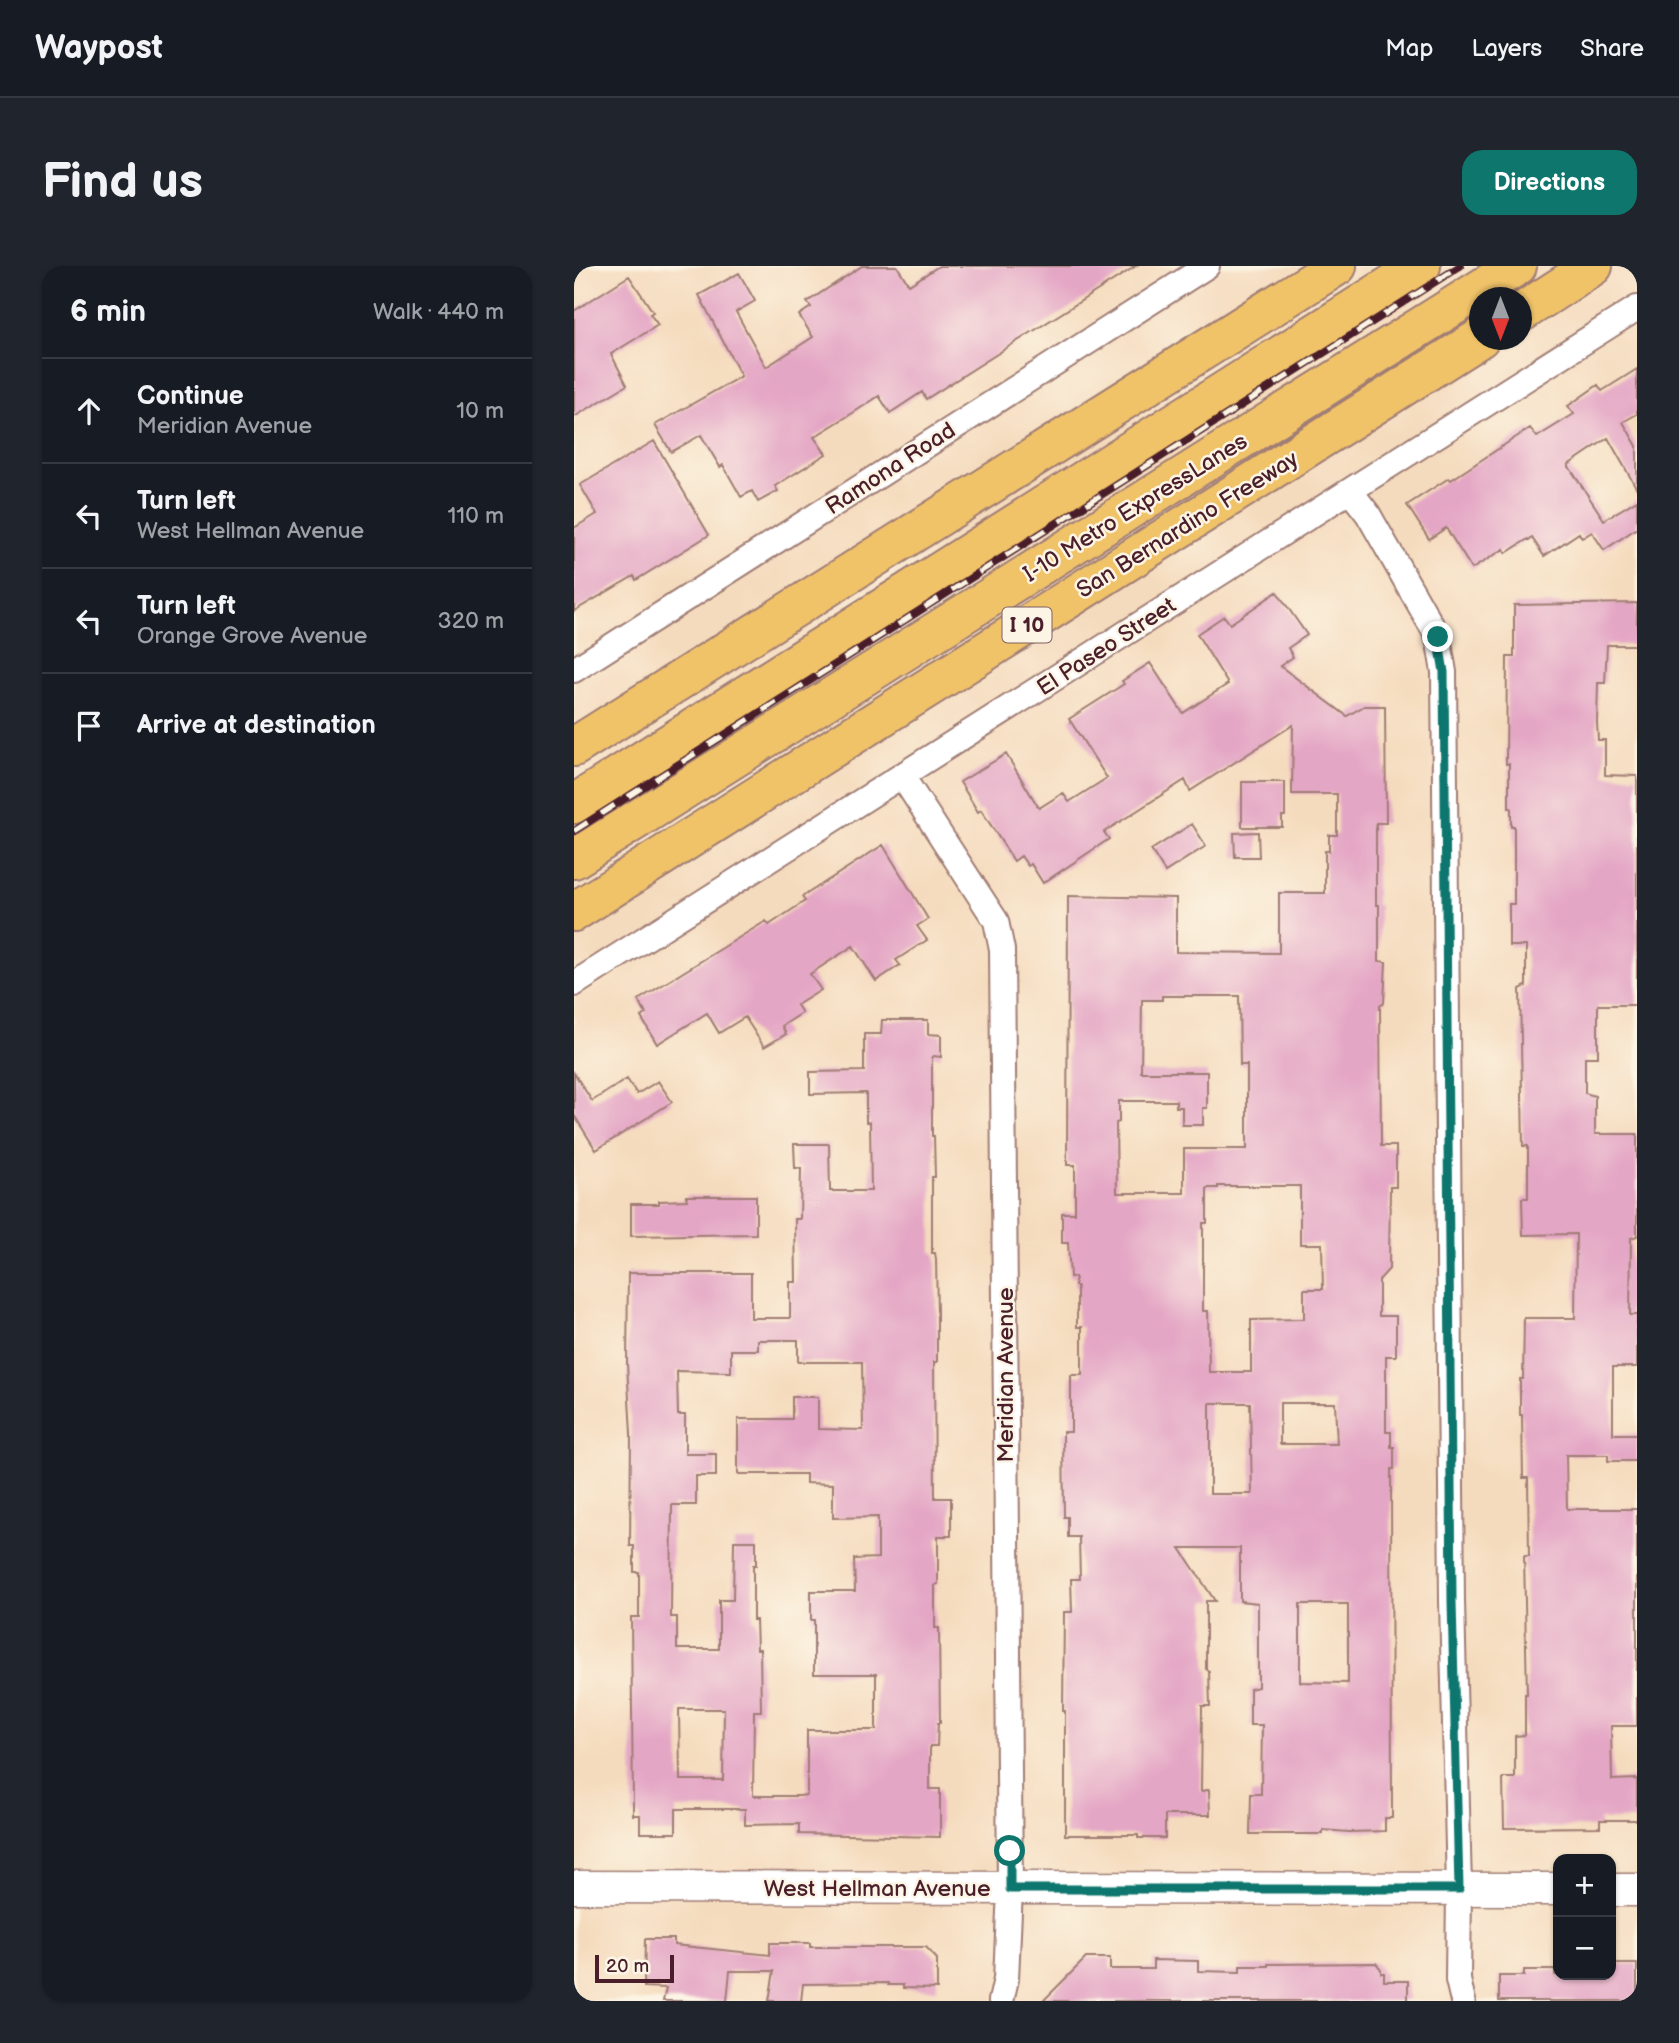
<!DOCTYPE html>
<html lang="en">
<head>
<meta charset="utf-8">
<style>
	:root { --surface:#171b24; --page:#20242c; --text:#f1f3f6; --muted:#9ea1a6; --line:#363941; --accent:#0f766e }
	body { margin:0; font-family:"Balsamiq Sans",sans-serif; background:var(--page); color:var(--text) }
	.controls { position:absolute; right:21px; bottom:21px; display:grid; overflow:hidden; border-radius:14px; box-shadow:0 2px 5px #0004 }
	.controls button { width:63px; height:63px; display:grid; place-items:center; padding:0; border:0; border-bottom:2px solid var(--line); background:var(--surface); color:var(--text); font:35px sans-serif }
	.compass { position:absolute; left:895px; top:21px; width:63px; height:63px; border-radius:50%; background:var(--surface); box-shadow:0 2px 5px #0004; rotate:180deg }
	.scale { position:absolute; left:21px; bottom:18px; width:79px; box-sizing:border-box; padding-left:7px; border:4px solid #4a1f2b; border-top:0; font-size:19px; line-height:24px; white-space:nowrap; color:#4a1f2b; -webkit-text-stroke:5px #fcf5e5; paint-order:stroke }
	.stop { position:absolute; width:21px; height:21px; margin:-16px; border:5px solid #0f766e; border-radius:50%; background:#fff }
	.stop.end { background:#0f766e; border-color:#fff; box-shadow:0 2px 7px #0008 }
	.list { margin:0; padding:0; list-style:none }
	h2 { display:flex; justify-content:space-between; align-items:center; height:91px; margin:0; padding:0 28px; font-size:30px }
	h2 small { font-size:23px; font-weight:400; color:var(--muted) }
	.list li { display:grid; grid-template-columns:46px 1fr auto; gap:21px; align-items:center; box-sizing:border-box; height:105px; padding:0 28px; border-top:2px solid var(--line) }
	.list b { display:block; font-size:26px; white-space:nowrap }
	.list p { margin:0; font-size:23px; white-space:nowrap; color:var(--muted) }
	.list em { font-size:23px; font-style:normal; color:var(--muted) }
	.icon { flex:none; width:38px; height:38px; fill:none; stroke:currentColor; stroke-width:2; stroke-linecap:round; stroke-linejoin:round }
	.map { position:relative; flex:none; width:1063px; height:1735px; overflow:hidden; border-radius:21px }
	header { display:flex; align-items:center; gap:42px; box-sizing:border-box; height:98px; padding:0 35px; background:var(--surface); border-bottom:2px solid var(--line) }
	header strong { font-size:33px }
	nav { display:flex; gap:38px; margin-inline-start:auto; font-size:24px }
	.intro { display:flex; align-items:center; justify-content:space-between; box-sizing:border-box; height:168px; padding:0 42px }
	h1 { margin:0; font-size:49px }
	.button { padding:18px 32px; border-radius:21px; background:var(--accent); color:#fff; font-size:24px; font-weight:700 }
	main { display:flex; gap:42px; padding:0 42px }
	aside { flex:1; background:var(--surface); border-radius:21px; box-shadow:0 2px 5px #0004 }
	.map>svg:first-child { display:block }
	.building { fill:#e4a6c5; fill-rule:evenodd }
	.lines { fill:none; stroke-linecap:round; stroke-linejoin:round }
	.minor-casing { stroke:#a07d74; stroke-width:28 }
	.tertiary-casing { stroke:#a07d74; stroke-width:35 }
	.motorway-casing { stroke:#a07d74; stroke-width:42 }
	.minor { stroke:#fff; stroke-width:24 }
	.tertiary { stroke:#fff; stroke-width:32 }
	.motorway { stroke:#f1c369; stroke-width:38 }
	.rail-casing { stroke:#4a1f2b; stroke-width:8 }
	.rail { stroke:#fcf5e5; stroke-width:5; stroke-dasharray:16; stroke-linecap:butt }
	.route { stroke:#0f766e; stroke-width:9 }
	.labels { text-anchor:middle; stroke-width:5; stroke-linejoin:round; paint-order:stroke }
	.shield { fill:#fcf5e5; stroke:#7f5f63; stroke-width:2 }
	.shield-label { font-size:21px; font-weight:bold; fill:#4a1f2b }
	.street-label { font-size:23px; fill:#4a1f2b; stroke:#fcf5e5 }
</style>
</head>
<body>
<header>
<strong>Waypost</strong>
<nav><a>Map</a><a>Layers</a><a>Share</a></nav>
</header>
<div class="intro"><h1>Find us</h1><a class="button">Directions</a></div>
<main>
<aside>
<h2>6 min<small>Walk · 440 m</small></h2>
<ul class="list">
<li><svg class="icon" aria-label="ahead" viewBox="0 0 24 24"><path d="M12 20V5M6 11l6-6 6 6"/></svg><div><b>Continue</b><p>Meridian Avenue</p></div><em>10 m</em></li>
<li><svg class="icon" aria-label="left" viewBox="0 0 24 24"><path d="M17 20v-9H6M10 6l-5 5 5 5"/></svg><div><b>Turn left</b><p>West Hellman Avenue</p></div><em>110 m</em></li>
<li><svg class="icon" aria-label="left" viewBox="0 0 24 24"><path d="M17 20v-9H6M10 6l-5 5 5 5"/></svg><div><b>Turn left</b><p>Orange Grove Avenue</p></div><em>320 m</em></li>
<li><svg class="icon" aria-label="arrive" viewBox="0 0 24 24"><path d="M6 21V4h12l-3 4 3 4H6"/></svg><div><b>Arrive at destination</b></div></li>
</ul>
</aside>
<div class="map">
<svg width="1063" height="1735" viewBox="0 0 1063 1735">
	<rect width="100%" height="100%" fill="#fcf5e5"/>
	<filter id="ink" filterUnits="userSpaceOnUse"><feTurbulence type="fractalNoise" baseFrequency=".0143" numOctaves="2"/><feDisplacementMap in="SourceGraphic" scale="14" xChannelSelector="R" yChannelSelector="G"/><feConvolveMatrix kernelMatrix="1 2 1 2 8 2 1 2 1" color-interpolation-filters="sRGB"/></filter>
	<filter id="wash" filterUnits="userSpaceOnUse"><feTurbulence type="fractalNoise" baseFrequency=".00686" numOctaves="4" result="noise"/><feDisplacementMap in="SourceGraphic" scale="28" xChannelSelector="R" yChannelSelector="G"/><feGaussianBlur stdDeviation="1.57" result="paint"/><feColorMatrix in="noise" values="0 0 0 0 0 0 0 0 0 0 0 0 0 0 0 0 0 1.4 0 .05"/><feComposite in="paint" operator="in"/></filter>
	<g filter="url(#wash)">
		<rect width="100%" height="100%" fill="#f5dbbe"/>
		<g id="blocks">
			<path class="building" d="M 288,0 L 323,0 L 335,19 L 365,0 L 562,0 L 352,133 L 348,126 L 316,147 L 305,130 L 282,145 L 240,171 L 252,188 L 201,220 L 204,225 L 184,236 L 178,225 L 167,231 L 149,199 L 146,201 L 127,169 L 97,186 L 81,159 L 167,110 L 125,29 L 165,7 L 181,35 L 162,46 L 192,101 L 239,71 L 225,49 L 237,41 L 233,36 Z
				M 55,10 L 79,46 L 76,48 L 84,59 L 37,88 L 53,119 L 0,151 L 0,45 Z
				M 1063,103 L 1063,148 L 1049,156 L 1063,180 L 1063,223 L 1034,172 L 994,199 L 1030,254 L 1063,234 L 1063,262 L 1030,284 L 1018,266 L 1008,272 L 1005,267 L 970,290 L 958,272 L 955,274 L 954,273 L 932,287 L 930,283 L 898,303 L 872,262 L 855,273 L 833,239 L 875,212 L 877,214 L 956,162 L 963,171 L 1000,148 L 994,140 L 1024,119 L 1028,125 Z
				M 80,175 L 135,269 L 62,314 L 60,310 L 0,345 L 0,262 L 23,248 L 6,219 Z
				M 703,326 L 733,369 L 714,382 L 719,391 L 706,400 L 773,450 L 790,440 L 811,440 L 812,557 L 802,557 L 802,639 L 805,639 L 805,695 L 812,696 L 810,737 L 806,740 L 807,880 L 822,880 L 822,921 L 816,921 L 815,1003 L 805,1014 L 805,1050 L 822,1050 L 822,1090 L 812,1090 L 812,1166 L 817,1166 L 817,1181 L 820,1181 L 820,1203 L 817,1203 L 818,1552 L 811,1552 L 811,1565 L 775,1566 L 749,1564 L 749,1568 L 676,1568 L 677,1528 L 687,1528 L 688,1459 L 676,1459 L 676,1423 L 684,1421 L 684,1337 L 666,1335 L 666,1282 L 606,1282 L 641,1335 L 632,1335 L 632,1403 L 635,1405 L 636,1440 L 628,1440 L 627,1525 L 635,1524 L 636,1549 L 591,1549 L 591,1572 L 564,1572 L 564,1569 L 491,1569 L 491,1445 L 489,1445 L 490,1346 L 498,1346 L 497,1313 L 506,1313 L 505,1271 L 494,1271 L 494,1251 L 490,1251 L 489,1166 L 497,1166 L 497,1109 L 508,1109 L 508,1061 L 503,1061 L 503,1020 L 501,1020 L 501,1011 L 496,1011 L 494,977 L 488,977 L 488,947 L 501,947 L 501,899 L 493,899 L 494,630 L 602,632 L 602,686 L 705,687 L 705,627 L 751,627 L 751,585 L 755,585 L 755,569 L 763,569 L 763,528 L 718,528 L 719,459 L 616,525 L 611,514 L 530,566 L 535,573 L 469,617 L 457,598 L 454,600 L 447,590 L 440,595 L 407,544 L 404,546 L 386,516 L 432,488 L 465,542 L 489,527 L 495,536 L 533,512 L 495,453 L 550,418 L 548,415 L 576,397 L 609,447 L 654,418 L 623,368 L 650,350 L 656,358 ZM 588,730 L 665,730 L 666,799 L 673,799 L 673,883 L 610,883 L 610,927 L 543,927 L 542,857 L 545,856 L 545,835 L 602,835 L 602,841 L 608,841 L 608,859 L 629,859 L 629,842 L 633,842 L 633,806 L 567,806 L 568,734 L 588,734 ZM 644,920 L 726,920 L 726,978 L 748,978 L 749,1023 L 730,1023 L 730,1053 L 677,1054 L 677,1106 L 635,1106 L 634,1045 L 629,1045 L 629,957 L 633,957 L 633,922 L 644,922 ZM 636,1137 L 676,1137 L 678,1228 L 636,1228 ZM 706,1137 L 761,1137 L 763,1178 L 706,1178 ZM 726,1338 L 774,1338 L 774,1417 L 726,1416 Z
				M 1063,337 L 1063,379 L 1033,379 L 1031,417 L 1024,417 L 1023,457 L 1024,474 L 1031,474 L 1031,509 L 1063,510 L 1063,739 L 1024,739 L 1024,791 L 1011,791 L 1011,827 L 1021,830 L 1021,868 L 1063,868 L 1063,970 L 1057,972 L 1056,1049 L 1063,1049 L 1063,1101 L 1039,1101 L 1039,1168 L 1063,1168 L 1063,1195 L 1034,1195 L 1034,1189 L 992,1189 L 993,1243 L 1063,1243 L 1063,1460 L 1037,1460 L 1038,1514 L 1063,1513 L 1063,1554 L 1026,1554 L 1026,1561 L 930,1562 L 929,1512 L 941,1512 L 941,1470 L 951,1469 L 951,1428 L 953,1428 L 950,1290 L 955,1290 L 954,1212 L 949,1212 L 948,1149 L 946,1149 L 946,1113 L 949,1113 L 950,1052 L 1001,1052 L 1002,968 L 949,969 L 948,932 L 954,932 L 954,880 L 949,880 L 946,723 L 952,720 L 952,680 L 935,680 L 935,638 L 940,638 L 940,560 L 937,560 L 937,542 L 935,542 L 935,498 L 932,498 L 933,391 L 940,391 L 940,339 Z
				M 668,516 L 711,516 L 711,550 L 708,550 L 708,561 L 668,561 Z
				M 618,558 L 632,580 L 591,606 L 577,584 Z
				M 684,566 L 685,591 L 661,591 L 660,567 Z
				M 309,579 L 354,653 L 343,660 L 353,674 L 322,694 L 326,699 L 302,715 L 279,680 L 236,708 L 247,724 L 223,739 L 228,747 L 208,760 L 212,768 L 190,781 L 171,751 L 145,767 L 133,747 L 83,778 L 67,751 L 72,748 L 64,734 L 192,655 L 195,659 L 231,635 L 228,631 Z
				M 308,754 L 354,754 L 354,768 L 367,769 L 367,791 L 360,790 L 358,792 L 358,870 L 360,870 L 361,911 L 358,911 L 358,987 L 361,987 L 362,993 L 363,1047 L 363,1096 L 360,1096 L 361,1232 L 377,1232 L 377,1270 L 364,1270 L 364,1318 L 361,1319 L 361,1362 L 365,1362 L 366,1457 L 364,1457 L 363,1480 L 356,1480 L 356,1523 L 366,1523 L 366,1571 L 225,1568 L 225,1558 L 171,1559 L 171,1543 L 102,1543 L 102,1567 L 66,1567 L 66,1549 L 59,1549 L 59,1537 L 57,1351 L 65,1351 L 65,1306 L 60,1306 L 60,1280 L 56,1280 L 57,1168 L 53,1098 L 54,1007 L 177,1007 L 177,1052 L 216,1052 L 216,1016 L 222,1016 L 221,953 L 226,953 L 227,902 L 221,902 L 220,878 L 255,878 L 256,925 L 297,925 L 296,856 L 292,856 L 292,827 L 236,828 L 236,806 L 290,805 L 290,768 L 307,768 ZM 184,1074 L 224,1074 L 224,1096 L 288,1096 L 289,1164 L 244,1163 L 244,1131 L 218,1131 L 218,1153 L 164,1153 L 164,1208 L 232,1208 L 232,1217 L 259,1218 L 259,1252 L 304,1251 L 304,1292 L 280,1293 L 281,1325 L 237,1325 L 237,1354 L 240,1354 L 240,1408 L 302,1408 L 302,1464 L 233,1464 L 233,1529 L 225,1530 L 179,1530 L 180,1445 L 187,1445 L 186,1383 L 183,1383 L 182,1354 L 179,1354 L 179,1299 L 182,1299 L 182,1275 L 160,1275 L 159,1334 L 145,1334 L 145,1383 L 103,1383 L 103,1351 L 97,1351 L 98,1239 L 122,1239 L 122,1210 L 142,1210 L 142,1188 L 111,1188 L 111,1149 L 104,1149 L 103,1105 L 157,1106 L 157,1084 L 184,1084 ZM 105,1443 L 150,1443 L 149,1514 L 106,1514 Z
				M 0,807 L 18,835 L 53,813 L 63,828 L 84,815 L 98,836 L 22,884 L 0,849 Z
				M 112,930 L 182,930 L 182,968 L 57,970 L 57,938 L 85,938 L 85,935 L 113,934 Z
				M 71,1673 L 100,1673 L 100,1679 L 196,1689 L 196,1677 L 236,1677 L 236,1681 L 352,1681 L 363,1693 L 363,1723 L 329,1722 L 329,1719 L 314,1719 L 314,1717 L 229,1718 L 227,1735 L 195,1735 L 200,1705 L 156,1705 L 153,1735 L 89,1735 L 92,1722 L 70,1721 Z
				M 512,1692 L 536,1692 L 536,1703 L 579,1703 L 579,1694 L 624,1695 L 624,1705 L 666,1706 L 666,1700 L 694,1700 L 694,1698 L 802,1697 L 807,1703 L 807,1707 L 810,1707 L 810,1715 L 834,1715 L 834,1735 L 469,1735 Z
				M 1037,1698 L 1063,1698 L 1063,1735 L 925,1735 L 925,1710 L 950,1710 L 950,1704 L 981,1704 L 981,1709 L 1037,1709 Z"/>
		</g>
	</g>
	<g filter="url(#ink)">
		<use href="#blocks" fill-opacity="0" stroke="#a07d74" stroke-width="2"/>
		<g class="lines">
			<g class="minor-casing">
				<path id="minor" d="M 776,225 L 794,248 L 864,371 L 870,406 L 878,1335 L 885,1623 L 884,1714 L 889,1735
					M 0,404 L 633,0
					M 328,510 L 422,655 L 428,684 L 436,1623 L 432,1713 L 427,1735
					M 0,718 L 1063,42"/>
			</g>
			<g class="tertiary-casing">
				<path id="tertiary" d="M 0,1621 L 984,1623
					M 1037,1624 L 1063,1624"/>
			</g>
			<g class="motorway-casing">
				<path id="motorway" d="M 948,46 L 1019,0
					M 0,481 L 763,0
					M 0,538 L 847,0
					M 0,593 L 943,0
					M 0,646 L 906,72"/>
			</g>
			<use href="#minor" class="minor"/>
			<use href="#tertiary" class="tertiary"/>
			<use href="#motorway" class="motorway"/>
			<g class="rail-casing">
				<path id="rail" d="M 0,565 L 886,0"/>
			</g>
			<use href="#rail" class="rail"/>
		</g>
	</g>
	<g class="lines" filter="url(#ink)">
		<path class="route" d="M 436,1585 L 436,1623 L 885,1623 L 878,1335 L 870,406 L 864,371"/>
	</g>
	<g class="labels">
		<rect class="shield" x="428.5" y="341.5" width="49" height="35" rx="5"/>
		<g class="shield-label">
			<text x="453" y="366">I 10</text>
		</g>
		<g class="street-label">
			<text transform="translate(316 202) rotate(-33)" y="8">Ramona Road</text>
			<text transform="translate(561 241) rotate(-32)" y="8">I-10 Metro ExpressLanes</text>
			<text transform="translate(613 258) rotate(-32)" y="8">San Bernardino Freeway</text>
			<text transform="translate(532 380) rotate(-33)" y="8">El Paseo Street</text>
			<text transform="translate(431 1109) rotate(-90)" y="8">Meridian Avenue</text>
			<text x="303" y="1630">West Hellman Avenue</text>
		</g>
	</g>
</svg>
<div class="controls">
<button>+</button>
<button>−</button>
</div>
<svg class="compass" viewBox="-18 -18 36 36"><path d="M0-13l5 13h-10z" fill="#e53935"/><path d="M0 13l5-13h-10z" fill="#9ea1a6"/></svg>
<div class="scale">20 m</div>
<div class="stop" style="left:436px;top:1585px"></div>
<div class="stop end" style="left:864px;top:371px"></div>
</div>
</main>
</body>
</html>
